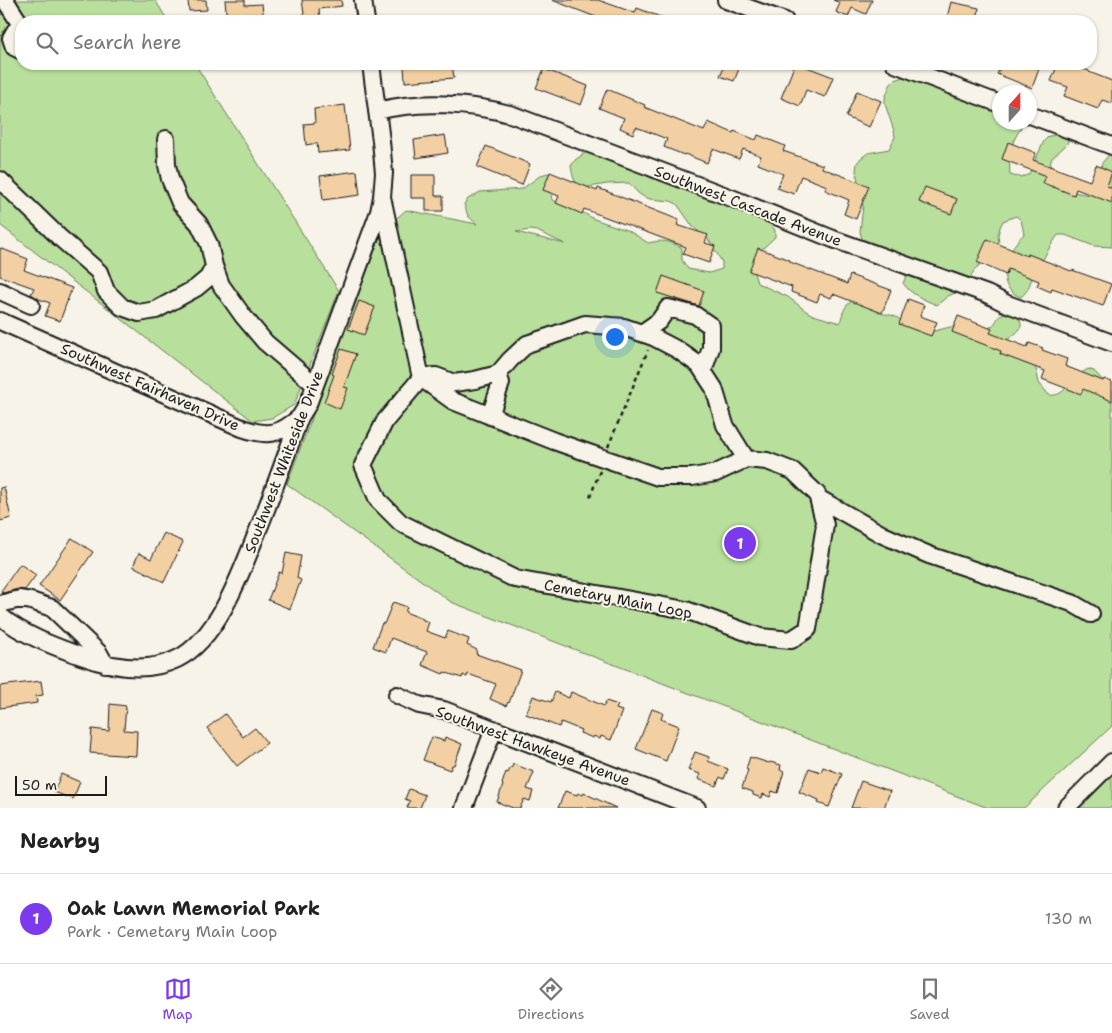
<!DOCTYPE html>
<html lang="en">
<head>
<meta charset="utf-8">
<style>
	:root { --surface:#fff; --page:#f6f6f6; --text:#222; --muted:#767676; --line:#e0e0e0; --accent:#7c3aed }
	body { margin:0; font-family:"Shantell Sans",sans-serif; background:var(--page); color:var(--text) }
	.compass { position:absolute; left:992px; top:85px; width:45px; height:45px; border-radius:50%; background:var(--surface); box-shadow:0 1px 4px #0004; rotate:21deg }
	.scale { position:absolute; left:15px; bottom:12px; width:92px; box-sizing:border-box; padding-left:5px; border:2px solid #1c1c1c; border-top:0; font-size:14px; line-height:18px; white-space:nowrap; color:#1c1c1c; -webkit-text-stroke:4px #f7f3e8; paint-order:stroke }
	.you { position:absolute; left:614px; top:336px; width:18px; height:18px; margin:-12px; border:4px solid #fff; border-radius:50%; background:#1a73e8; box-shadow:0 0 0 8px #1a73e833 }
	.badge { display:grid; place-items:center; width:32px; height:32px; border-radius:50%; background:var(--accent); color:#fff; font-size:16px; font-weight:700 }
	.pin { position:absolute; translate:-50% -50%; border:2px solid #fff; box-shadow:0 1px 5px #0006 }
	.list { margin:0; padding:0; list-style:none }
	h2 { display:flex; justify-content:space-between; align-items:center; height:65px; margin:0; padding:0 20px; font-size:21px }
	h2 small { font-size:16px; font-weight:400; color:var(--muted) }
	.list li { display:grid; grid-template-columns:32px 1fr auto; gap:15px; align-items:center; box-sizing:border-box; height:90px; padding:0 20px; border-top:1px solid var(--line) }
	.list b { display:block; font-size:19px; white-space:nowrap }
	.list p { margin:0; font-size:16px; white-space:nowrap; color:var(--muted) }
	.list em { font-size:16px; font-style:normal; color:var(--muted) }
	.icon { flex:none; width:28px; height:28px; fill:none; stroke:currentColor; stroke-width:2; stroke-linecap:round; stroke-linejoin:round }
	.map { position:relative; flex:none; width:1112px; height:808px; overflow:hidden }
	.search { position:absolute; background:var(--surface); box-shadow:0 1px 4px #0004; left:15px; right:15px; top:15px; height:55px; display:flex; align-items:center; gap:12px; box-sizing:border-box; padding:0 18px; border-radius:20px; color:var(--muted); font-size:19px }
	.sheet { height:155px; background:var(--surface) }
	nav { display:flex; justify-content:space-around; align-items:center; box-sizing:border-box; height:70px; border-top:1px solid var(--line); background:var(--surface); font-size:14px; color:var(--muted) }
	nav a { display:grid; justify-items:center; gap:2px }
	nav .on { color:var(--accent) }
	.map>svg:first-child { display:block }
	.green { fill:#b8df9b; stroke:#6a7e5c; fill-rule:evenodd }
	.building { fill:#f3d0a4; stroke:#1c1c1c }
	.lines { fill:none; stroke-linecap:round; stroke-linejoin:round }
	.minor-casing { stroke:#1c1c1c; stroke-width:20 }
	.path { stroke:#1c1c1c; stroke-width:2.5; stroke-dasharray:4 4; stroke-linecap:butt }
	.minor { stroke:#f7f3e8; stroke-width:16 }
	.labels { text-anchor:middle; stroke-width:4; stroke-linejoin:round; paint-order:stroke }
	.street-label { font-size:15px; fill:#1c1c1c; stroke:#f7f3e8 }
</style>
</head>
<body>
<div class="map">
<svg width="1112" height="808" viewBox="0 0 1112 808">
	<rect width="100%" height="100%" fill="#f7f3e8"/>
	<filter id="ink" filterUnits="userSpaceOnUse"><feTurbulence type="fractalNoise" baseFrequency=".02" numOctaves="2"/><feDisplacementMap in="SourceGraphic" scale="10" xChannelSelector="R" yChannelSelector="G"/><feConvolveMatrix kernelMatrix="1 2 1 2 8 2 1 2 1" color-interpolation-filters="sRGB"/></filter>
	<g filter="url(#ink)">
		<path class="green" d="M 0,0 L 155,0 L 168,21 L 21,21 L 21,64 L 195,64 L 339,291 L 294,405 L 272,418 L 253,421 L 0,225 Z
			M 907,76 L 940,88 L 944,93 L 951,96 L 965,100 L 986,99 L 999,104 L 1000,122 L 1022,123 C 1021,129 1018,132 1015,138 C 1010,148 1009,164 1010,175 C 1017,177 1022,178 1029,174 L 1044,141 L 1049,136 L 1063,134 L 1069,137 L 1067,144 L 1052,158 L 1050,164 L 1055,186 L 1063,190 L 1089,195 L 1097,187 L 1102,163 L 1112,151 L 1112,247 L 1094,246 L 1065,235 L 1058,235 C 1048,248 1042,263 1033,277 C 1028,286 1030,289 1021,297 C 1002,290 1002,274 1009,258 C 1011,253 1012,247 1016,243 C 1018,240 1021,237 1024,234 L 1021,220 L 1016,216 L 1003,221 L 1000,227 L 998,235 L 999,243 L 996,250 L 975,269 L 965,287 L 960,291 L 948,296 L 937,305 C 925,300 911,295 903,283 L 906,277 L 906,271 L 864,245 L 860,232 L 863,206 L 856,171 L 857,163 L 861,158 L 868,153 L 889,149 L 895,137 L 894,131 L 885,104 L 885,98 L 890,85 L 895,80 Z
			M 592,148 L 645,174 C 654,182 659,179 670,177 L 765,219 L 775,230 L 775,237 L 760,251 L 753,270 L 757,283 L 788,297 L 806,311 L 813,315 L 840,323 C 843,312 846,297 861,302 C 867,304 873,309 878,312 C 884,315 891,314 896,317 C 904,322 910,329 919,331 C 933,334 944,327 957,326 C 965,326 981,330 988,328 C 1001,324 993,309 1016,314 C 1027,327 1018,332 1007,340 L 1033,363 L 1036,369 L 1039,383 L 1049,395 C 1062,397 1066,387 1074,378 C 1078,375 1083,372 1088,369 L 1094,371 L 1109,387 L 1112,389 L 1112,726 L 1024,808 L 988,808 L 451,602 L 287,484 L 382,231 L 406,210 L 477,224 L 468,216 L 464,204 L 468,199 L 480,192 L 522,189 L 541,175 L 548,173 L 554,179 L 551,193 L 552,200 L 573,207 L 594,219 L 629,231 L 648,243 C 662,240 669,240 682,248 L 682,260 L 688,269 L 709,273 L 722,269 L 722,262 L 708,239 L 693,227 L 677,204 L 671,201 L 650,199 L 644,197 L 638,193 L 629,183 L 607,184 L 583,188 C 573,182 573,177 571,166 L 575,160 ZM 530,230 L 537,231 L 565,244 L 516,232 Z
			M 1112,773 L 1112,808 L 1077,808 Z"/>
		<path class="building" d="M 188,0 L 206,0 L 207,10 L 189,11 Z
			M 225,0 L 245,0 L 245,5 L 262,4 L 264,21 L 227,21 Z
			M 302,0 L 341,0 L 342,6 L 319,9 L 320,19 L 305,21 Z
			M 552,0 L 598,0 L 635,13 L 637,8 L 668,20 L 606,21 Z
			M 833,0 L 872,0 L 866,14 L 852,8 L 848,17 L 836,12 L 840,3 Z
			M 951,2 L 979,8 L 977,21 L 946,21 Z
			M 435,64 L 452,64 L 454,78 L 405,82 L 404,66 Z
			M 725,64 L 741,64 L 734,81 L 720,76 Z
			M 795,64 L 799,64 L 833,77 L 825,97 L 806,90 L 800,106 L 781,98 Z
			M 1002,64 L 1024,64 L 1039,69 L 1032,88 L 997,74 Z
			M 1058,64 L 1071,64 L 1089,71 L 1089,72 L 1112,81 L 1112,103 L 1102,100 L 1098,109 L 1064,96 L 1068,87 L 1051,81 Z
			M 544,69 L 588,86 L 581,105 L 536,88 Z
			M 607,89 L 645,105 L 644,107 L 704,131 L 708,122 L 733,133 L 734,131 L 756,140 L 758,135 L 785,146 L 783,151 L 823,165 L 822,168 L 869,186 L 856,219 L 844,214 L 849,200 L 825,190 L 827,186 L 801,176 L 794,194 L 777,188 L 783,174 L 758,164 L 761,156 L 743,149 L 739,159 L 713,149 L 707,163 L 685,154 L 684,155 L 664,147 L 667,139 L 636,127 L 633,134 L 620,128 L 624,118 L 599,108 Z
			M 857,91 L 881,101 L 869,127 L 846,117 Z
			M 345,105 L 350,150 L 318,153 L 317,143 L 306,145 L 304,124 L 315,123 L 314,109 Z
			M 445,135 L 448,153 L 416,158 L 414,140 Z
			M 1008,142 L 1036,153 L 1033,160 L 1090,181 L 1096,165 L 1112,172 L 1107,186 L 1112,188 L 1112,203 L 1076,189 L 1074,195 L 1043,183 L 1046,176 L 1002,159 Z
			M 486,146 L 530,164 L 522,185 L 477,167 Z
			M 357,171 L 360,195 L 323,200 L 320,176 Z
			M 550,172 L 597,191 L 598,188 L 679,220 L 677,225 L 708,235 L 705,243 L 715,246 L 709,263 L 683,254 L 686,247 L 584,209 L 582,214 L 556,203 L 559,196 L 543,190 Z
			M 411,175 L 435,175 L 435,196 L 443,196 L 443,211 L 426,211 L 426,198 L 411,198 Z
			M 925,187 L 957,199 L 951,214 L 919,202 Z
			M 987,239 L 1027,256 L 1028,254 L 1071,271 L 1072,270 L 1111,284 L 1103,306 L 1052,288 L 1051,292 L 1037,286 L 1039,281 L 1008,269 L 1006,275 L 977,262 Z
			M 0,248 L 28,259 L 24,270 L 72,288 L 60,321 L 45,316 L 50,303 L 39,299 L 31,294 L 34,288 L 0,276 Z
			M 758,248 L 790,260 L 790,262 L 847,284 L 850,275 L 891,290 L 882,313 L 833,294 L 831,298 L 820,294 L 817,302 L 791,292 L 792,287 L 749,271 Z
			M 663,276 L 704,291 L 699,306 L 657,293 Z
			M 908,299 L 924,305 L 920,316 L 937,322 L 931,336 L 899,324 Z
			M 359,301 L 375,307 L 364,335 L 348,329 Z
			M 958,316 L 992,329 L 990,333 L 1027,347 L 1029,343 L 1043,348 L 1042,350 L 1067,359 L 1065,366 L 1103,381 L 1104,379 L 1112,382 L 1112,401 L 1083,389 L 1081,394 L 1042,379 L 1045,371 L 1000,354 L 1001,351 L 952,332 Z
			M 341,349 L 356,354 L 344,387 L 348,388 L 340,409 L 324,402 L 334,375 L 332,374 Z
			M 4,487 L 11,518 L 0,521 L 0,488 Z
			M 164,533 L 183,542 L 164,582 L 133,566 L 139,553 L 151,559 Z
			M 72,538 L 93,552 L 60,600 L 39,586 Z
			M 286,553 L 301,556 L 297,578 L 301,580 L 290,609 L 268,600 L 279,572 L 282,573 Z
			M 20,564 L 36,575 L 25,590 L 18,589 L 3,593 L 1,591 Z
			M 393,602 L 407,607 L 405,612 L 423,619 L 423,620 L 429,622 L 426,631 L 445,638 L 448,631 L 469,639 L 467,645 L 477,650 L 476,654 L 521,670 L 509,703 L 508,702 L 506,706 L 490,699 L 496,684 L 468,674 L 467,677 L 463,675 L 462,678 L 444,672 L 443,674 L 422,665 L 427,652 L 391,638 L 386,652 L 373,647 L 382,623 L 384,624 Z
			M 41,681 L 43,695 L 36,696 L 37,703 L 0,708 L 0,686 Z
			M 555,692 L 569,698 L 571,692 L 604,706 L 606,701 L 618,705 L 616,709 L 622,711 L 611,740 L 601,736 L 600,739 L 594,736 L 593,738 L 580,733 L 581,730 L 561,722 L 559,727 L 526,714 L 533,696 L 551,702 Z
			M 110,704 L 126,706 L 124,730 L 137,731 L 136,756 L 90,753 L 92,729 L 109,731 Z
			M 652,709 L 663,713 L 661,719 L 679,726 L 666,761 L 636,749 Z
			M 225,714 L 243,737 L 255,728 L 267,743 L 237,766 L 207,728 Z
			M 432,737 L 444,741 L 445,737 L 462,744 L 454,765 L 452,765 L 450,770 L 423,760 Z
			M 695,752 L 709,757 L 708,761 L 728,769 L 724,779 L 720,777 L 716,786 L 698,779 L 700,774 L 688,770 Z
			M 750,757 L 769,763 L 770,762 L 781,765 L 780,770 L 784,771 L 778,793 L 772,791 L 770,797 L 763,794 L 762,798 L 753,795 L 753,792 L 742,788 L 748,770 L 746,769 Z
			M 513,764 L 534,772 L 527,789 L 533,791 L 530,801 L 524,799 L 520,808 L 513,808 L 497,802 L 503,785 L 502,784 L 506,772 L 508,773 L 511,767 L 512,768 Z
			M 823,767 L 842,774 L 829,807 L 818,803 L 819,800 L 799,792 L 809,768 L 821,772 Z
			M 61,774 L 80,782 L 73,799 L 54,792 Z
			M 861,781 L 890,791 L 884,808 L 851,808 Z
			M 409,789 L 425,795 L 420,808 L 407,808 L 410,801 L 405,799 Z
			M 565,791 L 577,795 L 578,793 L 583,795 L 584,793 L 616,808 L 558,808 Z"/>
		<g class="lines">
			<g class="minor-casing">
				<path id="minor" d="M 5,0 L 21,25
					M 363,0 L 366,21
					M 726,0 L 785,21
					M 21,28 L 15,31 L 11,38 L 14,47 L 20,50 L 21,50
					M 895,64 L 1000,104
					M 377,111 C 419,100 472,103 513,115 L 734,199 L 833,239 L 987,294 L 1005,303 L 1112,343
					M 1030,115 L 1112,146
					M 166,139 L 167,165 L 170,179 L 180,203 L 199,224 L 209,244 L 214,266 L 221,285 L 243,316 L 265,342 L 314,384
					M 0,180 L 59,237 L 99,272 L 106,291 L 122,307 L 139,313 L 156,310 L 196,288 L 208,278 L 214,266
					M 382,197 L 421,378 L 453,401 L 554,441 L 658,477 L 692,477 L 716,473 L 746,459 L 767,461 L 793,471 L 817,494 L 825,525 L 808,629 L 791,640 L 760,637 L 686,610 L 515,579 L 401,523 L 378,500 L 363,465 L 385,421 L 421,378
					M 0,291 L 31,305
					M 0,321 L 242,428 C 268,437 279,435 300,417
					M 642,333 L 659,321 L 668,308 L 695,315 L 711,326 L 711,348 L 703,371
					M 421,378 L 436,376 L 454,383 L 475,380 L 498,374 L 510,360 L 527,344 L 551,336 L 585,324 L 624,327 L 653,337 L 678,350 L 699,365 L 714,388 L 725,425 L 746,459
					M 490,416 L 501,383 L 498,374
					M 818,498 L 883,535 L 929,555 L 1072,603 L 1091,614
					M 0,604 L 20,599 L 31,601 L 52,608 L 99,653 L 105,664
					M 0,616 C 23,635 53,646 81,656 C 111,667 146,674 177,659 C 218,639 242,571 258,530 C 273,493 286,455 300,417 L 308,404 L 379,212 L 382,197 L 384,173 L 381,141 L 371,64
					M 397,695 L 419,705 L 444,710 L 697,808
					M 464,808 L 494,729
					M 1066,808 L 1112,762"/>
			</g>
			<path class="path" d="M 608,447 L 648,350
				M 590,497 L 600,471"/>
			<use href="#minor" class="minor"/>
		</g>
	</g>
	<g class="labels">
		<g class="street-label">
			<text transform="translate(748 206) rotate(21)" y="5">Southwest Cascade Avenue</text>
			<text transform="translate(150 387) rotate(24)" y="5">Southwest Fairhaven Drive</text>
			<text transform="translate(284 462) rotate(-69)" y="5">Southwest Whiteside Drive</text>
			<text transform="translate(618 599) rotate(11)" y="5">Cemetary Main Loop</text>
			<text transform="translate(533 746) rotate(20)" y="5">Southwest Hawkeye Avenue</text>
		</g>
	</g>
</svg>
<svg class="compass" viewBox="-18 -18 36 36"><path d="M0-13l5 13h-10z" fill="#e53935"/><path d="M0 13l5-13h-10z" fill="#767676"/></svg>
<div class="scale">50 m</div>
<div class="you"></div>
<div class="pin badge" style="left:740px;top:543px">1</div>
<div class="search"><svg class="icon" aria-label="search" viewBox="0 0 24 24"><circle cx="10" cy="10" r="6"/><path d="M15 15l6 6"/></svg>Search here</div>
</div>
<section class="sheet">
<h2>Nearby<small></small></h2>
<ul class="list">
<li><span class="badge">1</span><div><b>Oak Lawn Memorial Park</b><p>Park · Cemetary Main Loop</p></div><em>130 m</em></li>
</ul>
</section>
<nav>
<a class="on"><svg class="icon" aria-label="map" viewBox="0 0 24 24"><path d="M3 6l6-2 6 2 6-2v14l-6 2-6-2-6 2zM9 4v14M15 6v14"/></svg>Map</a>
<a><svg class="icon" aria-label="directions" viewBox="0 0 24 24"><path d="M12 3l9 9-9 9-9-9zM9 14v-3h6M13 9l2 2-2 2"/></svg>Directions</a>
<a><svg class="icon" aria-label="saved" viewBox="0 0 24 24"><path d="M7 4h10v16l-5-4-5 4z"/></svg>Saved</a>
</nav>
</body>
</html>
